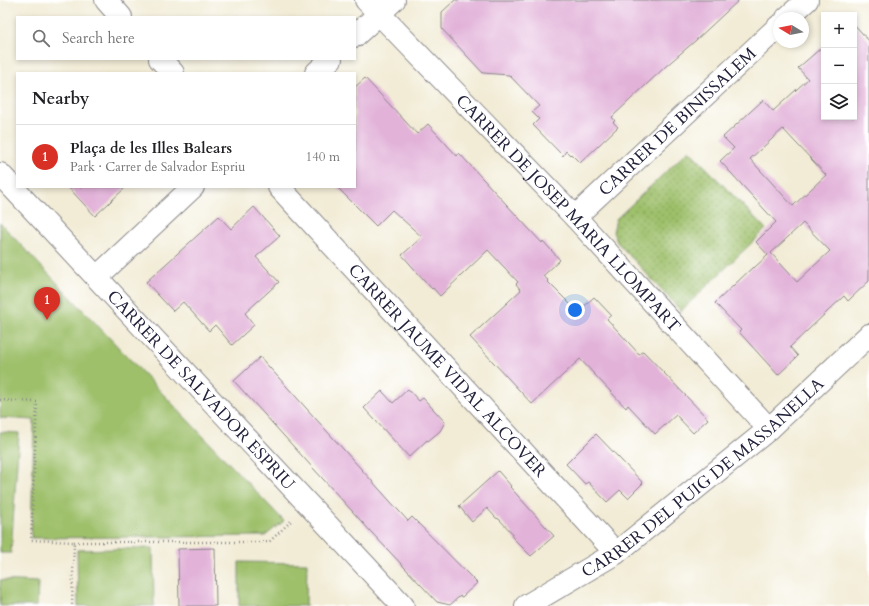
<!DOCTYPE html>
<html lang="en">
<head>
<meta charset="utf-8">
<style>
	:root { --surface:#fff; --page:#f2f2f2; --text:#202124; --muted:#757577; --line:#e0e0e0; --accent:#d93025 }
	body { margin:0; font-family:Cardo,serif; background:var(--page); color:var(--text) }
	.controls { position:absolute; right:12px; top:12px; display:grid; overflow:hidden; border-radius:0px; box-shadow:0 2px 6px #0003 }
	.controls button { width:36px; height:36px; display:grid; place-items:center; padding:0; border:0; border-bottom:1px solid var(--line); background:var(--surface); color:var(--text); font:20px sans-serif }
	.compass { position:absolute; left:773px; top:12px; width:36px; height:36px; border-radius:50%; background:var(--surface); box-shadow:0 2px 6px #0003; rotate:280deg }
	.you { position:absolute; left:575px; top:310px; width:14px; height:14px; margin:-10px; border:3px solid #fff; border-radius:50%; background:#1a73e8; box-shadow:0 0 0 6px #1a73e833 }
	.badge { display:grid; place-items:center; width:26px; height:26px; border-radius:50%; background:var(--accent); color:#fff; font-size:13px; font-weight:700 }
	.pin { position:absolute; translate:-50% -33px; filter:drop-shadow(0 1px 2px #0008) }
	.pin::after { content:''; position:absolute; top:21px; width:14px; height:12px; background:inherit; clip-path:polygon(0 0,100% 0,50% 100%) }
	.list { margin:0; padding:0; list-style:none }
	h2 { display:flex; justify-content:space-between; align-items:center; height:52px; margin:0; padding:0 16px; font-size:17px }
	h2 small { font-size:13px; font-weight:400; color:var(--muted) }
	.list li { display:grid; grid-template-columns:26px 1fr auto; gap:12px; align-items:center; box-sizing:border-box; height:64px; padding:0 16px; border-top:1px solid var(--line) }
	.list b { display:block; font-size:15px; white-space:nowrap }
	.list p { margin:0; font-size:13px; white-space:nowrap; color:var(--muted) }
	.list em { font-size:13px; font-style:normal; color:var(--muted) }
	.icon { flex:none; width:22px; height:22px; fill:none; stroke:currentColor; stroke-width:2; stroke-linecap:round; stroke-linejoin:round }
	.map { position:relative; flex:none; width:869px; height:606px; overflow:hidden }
	.search { position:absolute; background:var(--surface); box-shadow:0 2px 6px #0003; left:16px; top:16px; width:340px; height:44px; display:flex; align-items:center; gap:10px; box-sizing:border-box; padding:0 14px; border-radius:0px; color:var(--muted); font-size:15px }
	.panel { position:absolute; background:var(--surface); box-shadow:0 2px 6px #0003; left:16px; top:72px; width:340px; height:116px; border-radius:0px }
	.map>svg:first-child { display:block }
	.grass { fill:url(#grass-dots); stroke:#607152 }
	.park { fill:#9ec06a; stroke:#607152 }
	.building { fill:#e2b2d9; fill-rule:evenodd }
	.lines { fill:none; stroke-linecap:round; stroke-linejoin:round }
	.minor-casing { stroke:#8a8788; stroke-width:24 }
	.path { stroke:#8a8788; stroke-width:2.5; stroke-dasharray:1 3; stroke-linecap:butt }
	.minor { stroke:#fff; stroke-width:22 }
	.labels { text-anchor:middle; stroke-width:3; stroke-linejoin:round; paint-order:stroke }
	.street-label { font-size:17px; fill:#22223b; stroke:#fff }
</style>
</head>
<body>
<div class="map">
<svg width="869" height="606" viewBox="0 0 869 606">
	<defs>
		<pattern id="grass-dots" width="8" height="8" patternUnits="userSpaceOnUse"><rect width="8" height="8" fill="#9ec06a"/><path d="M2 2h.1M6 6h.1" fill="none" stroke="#809c58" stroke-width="1.8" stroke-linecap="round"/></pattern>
	</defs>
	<rect width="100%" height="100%" fill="#fff"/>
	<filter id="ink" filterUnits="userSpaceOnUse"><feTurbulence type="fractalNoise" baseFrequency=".025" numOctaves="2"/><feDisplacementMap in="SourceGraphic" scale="8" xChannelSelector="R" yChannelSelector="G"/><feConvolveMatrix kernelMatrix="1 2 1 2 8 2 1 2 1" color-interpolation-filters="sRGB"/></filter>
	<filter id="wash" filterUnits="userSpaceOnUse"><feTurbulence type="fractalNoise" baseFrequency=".012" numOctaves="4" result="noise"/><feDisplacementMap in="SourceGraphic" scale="16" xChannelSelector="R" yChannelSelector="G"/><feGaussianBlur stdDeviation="0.9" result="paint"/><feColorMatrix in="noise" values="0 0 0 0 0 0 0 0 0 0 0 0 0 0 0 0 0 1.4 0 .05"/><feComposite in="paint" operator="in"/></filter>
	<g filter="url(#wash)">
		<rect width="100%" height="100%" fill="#f2ecd6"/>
		<path class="grass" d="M 689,150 L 766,229 L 681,311 L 617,242 L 613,232 L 616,219 Z"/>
		<path class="park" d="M 0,223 L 284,521 L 265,536 L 31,538 L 34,420 L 0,418 Z
			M 0,432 L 19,433 L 11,553 L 0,553 Z
			M 153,548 L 154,606 L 78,606 L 77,550 Z
			M 239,562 L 307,563 L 306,606 L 239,606 Z
			M 0,580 L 38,582 L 37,606 L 0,606 Z"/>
		<g id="blocks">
			<path class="building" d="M 455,0 L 739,0 L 695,41 L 665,67 L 612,117 L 615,121 L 613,122 L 618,127 L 580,163 L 571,154 L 570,155 L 566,151 L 563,156 L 533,125 L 539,119 L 532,112 L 539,106 L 509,75 L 483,73 L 442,29 L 442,12 Z
				M 854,24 L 869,41 L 869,281 L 848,301 L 844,296 L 790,347 L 798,356 L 778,375 L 739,332 L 741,330 L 715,303 L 753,267 L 754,268 L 768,255 L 756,242 L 776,222 L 720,161 L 734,148 L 723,137 L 763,100 L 773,111 L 808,79 L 798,68 L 822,47 L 824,49 L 824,117 L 854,117 ZM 783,129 L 826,175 L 793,206 L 750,159 ZM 803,223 L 830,251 L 797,282 L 771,253 Z
				M 365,78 L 417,134 L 428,124 L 457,156 L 459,153 L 542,243 L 543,241 L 560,260 L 543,276 L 548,280 L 547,281 L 578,312 L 594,297 L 611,315 L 607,319 L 639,354 L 643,351 L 708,419 L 693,433 L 676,415 L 655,434 L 628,405 L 626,408 L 580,359 L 532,404 L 470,337 L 521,290 L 516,284 L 518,282 L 488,250 L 440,296 L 433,288 L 432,289 L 402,255 L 422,237 L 392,210 L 376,226 L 337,187 L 355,187 L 355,87 Z
				M 68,187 L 126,187 L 95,216 Z
				M 254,207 L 280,236 L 256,257 L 279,282 L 245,313 L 254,325 L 232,345 L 215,325 L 209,331 L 183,302 L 173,311 L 146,282 L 219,216 L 231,229 Z
				M 260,357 L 408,521 L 412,517 L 477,583 L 462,597 L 460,596 L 450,605 L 437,602 L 372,533 L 234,381 Z
				M 408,389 L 419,401 L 423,398 L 445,422 L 440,431 L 428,441 L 427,440 L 409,457 L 364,408 L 382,391 L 393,403 Z
				M 596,434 L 643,483 L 628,498 L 620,490 L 607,502 L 588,482 L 585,484 L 566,464 Z
				M 498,471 L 511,486 L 510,487 L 554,536 L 531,556 L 512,537 L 513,534 L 499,519 L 496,518 L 487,508 L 472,522 L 459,506 Z
				M 215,548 L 216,606 L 179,606 L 178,549 Z"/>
		</g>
	</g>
	<g filter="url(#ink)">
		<use href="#blocks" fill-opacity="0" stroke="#8a8788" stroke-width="1"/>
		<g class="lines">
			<g class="minor-casing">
				<g id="minor">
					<path d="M 106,0 L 121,17"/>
					<path id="s1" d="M 366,0 L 575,217 L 769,429"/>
					<path d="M 787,18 L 807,0"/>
					<path d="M 355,36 L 394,0"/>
					<path d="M 160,59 L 173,73"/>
					<path d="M 316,73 L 331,59"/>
					<path id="s2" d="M 0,174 L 403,606"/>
					<path id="s3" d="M 279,187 L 616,553"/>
					<path id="s4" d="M 575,217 L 779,26"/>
					<path d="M 97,277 L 193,187"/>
					<path id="s5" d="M 526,606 L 616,553 L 769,429 L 869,335"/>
				</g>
			</g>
			<path class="path" d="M 0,400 L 37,402 L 31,540 L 74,542 L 72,606
				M 74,542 L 269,542 L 291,521"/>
			<use href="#minor" class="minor"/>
		</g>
	</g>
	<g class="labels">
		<g class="street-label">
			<text dy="6" stroke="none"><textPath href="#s4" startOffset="140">CARRER DE BINISSALEM</textPath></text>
			<text dy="6" stroke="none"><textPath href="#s1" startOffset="294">CARRER DE JOSEP MARIA LLOMPART</textPath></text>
			<text dy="6" stroke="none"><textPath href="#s3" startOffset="249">CARRER JAUME VIDAL ALCOVER</textPath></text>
			<text dy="6" stroke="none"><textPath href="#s2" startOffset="295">CARRER DE SALVADOR ESPRIU</textPath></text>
			<text dy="6" stroke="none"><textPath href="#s5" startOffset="219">CARRER DEL PUIG DE MASSANELLA</textPath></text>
		</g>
	</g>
</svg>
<div class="controls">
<button>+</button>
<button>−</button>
<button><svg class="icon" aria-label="layers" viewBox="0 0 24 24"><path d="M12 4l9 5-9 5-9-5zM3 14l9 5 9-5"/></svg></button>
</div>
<svg class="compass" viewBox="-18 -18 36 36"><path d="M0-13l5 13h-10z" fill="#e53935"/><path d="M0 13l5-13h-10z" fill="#757577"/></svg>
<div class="you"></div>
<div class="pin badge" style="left:47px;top:320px">1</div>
<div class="search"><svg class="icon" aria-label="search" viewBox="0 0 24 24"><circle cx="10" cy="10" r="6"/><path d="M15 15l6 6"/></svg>Search here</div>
<section class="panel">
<h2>Nearby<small></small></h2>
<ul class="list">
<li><span class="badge">1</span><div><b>Plaça de les Illes Balears</b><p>Park · Carrer de Salvador Espriu</p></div><em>140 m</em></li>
</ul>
</section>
</div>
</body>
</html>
